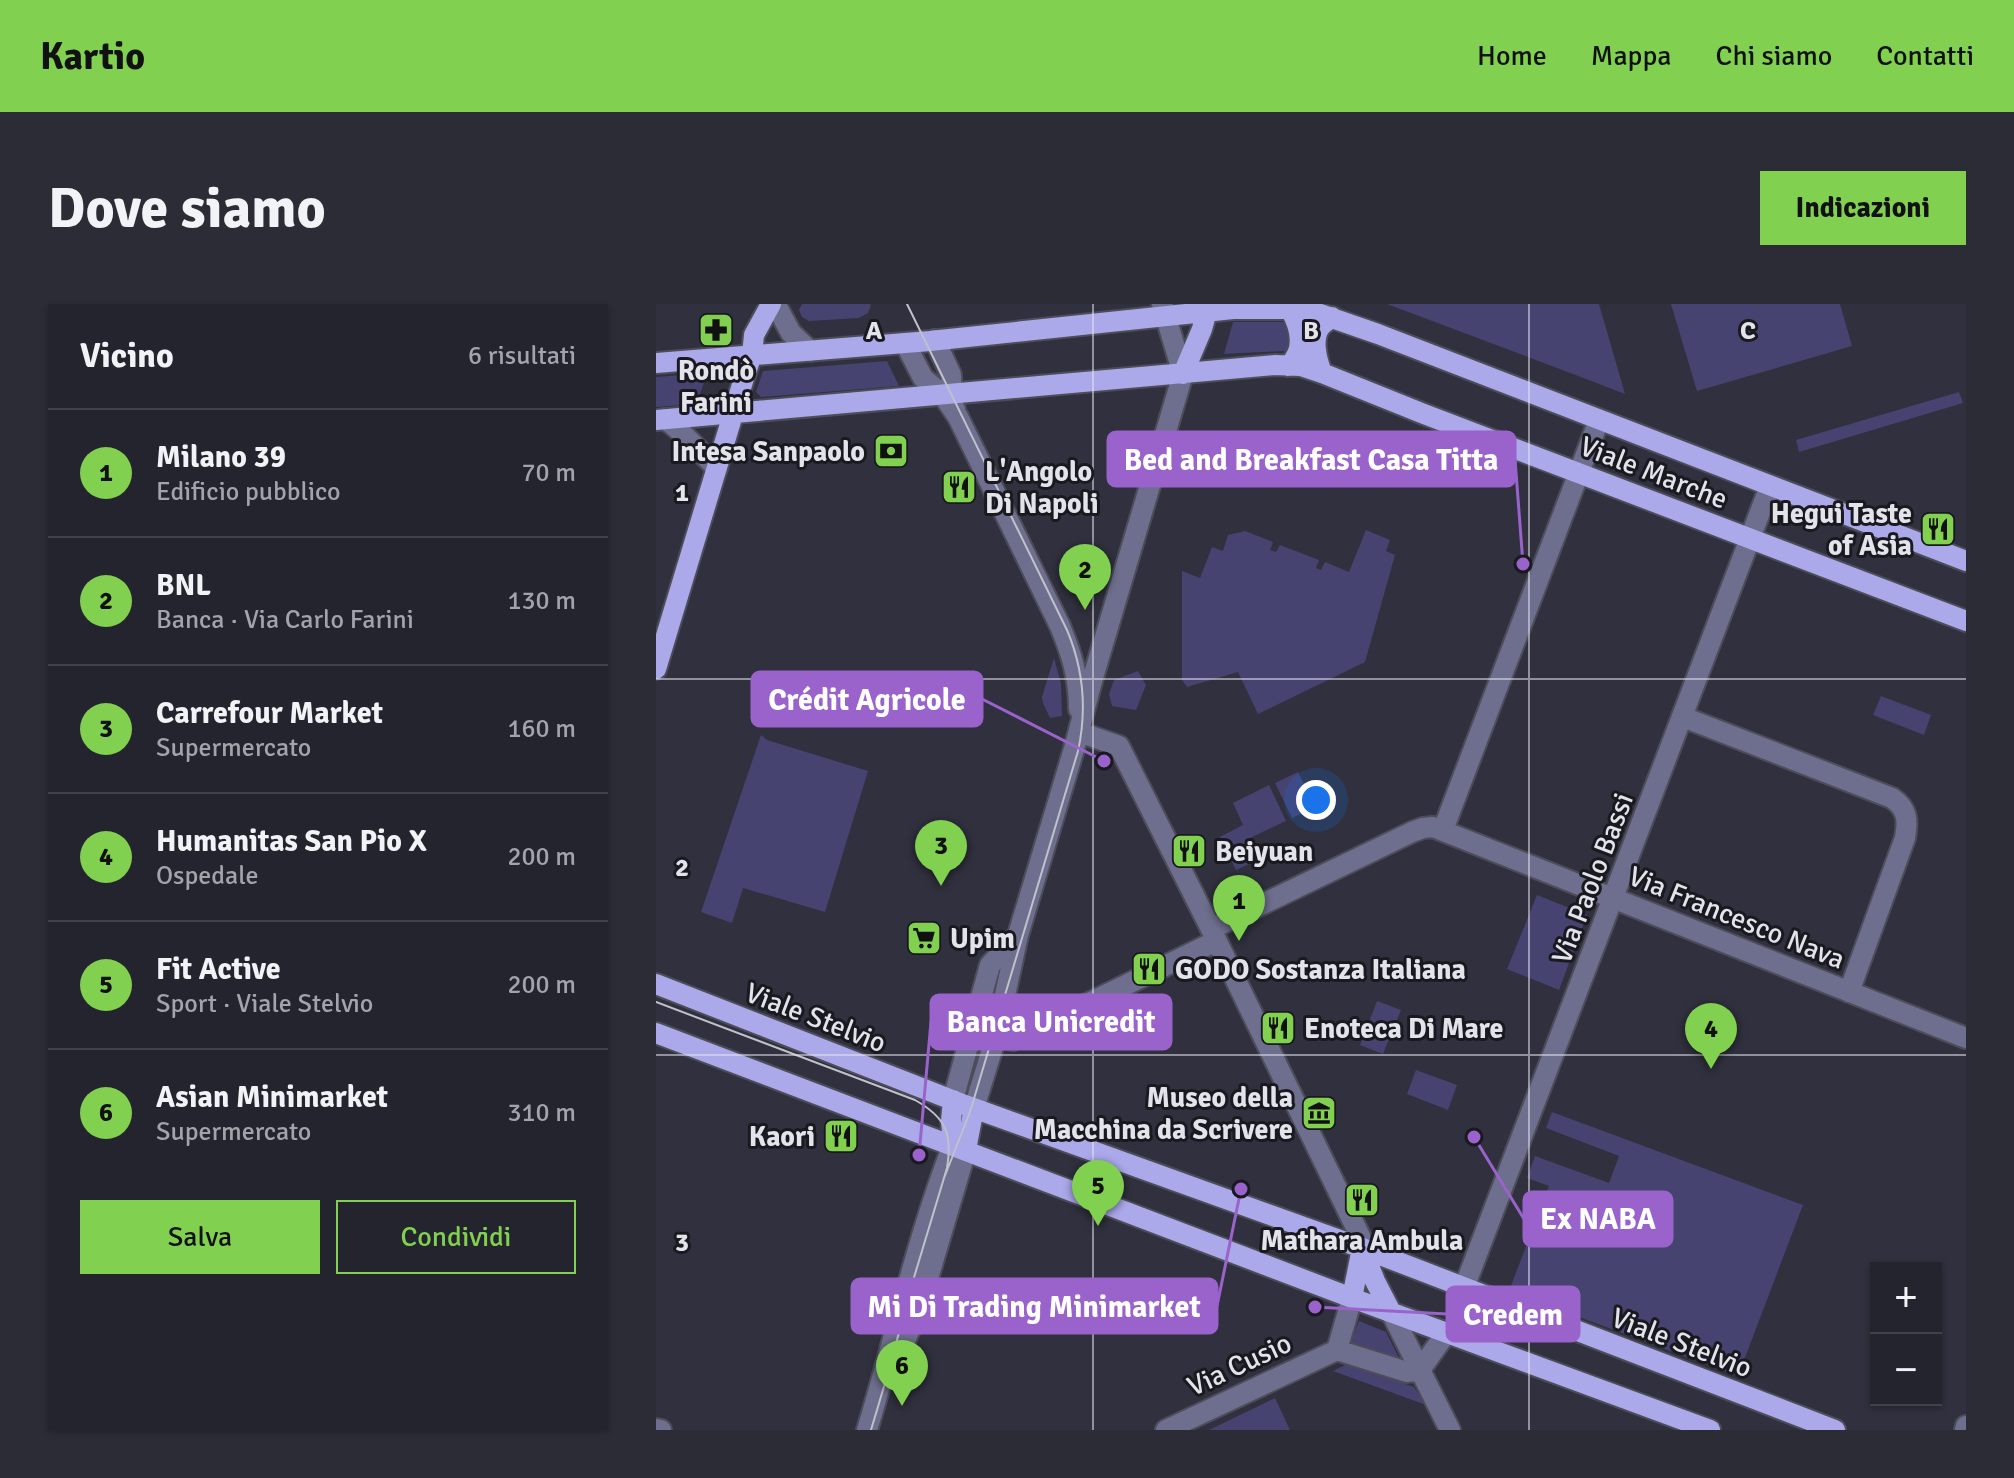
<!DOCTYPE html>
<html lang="it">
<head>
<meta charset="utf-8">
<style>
	:root { --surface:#24242e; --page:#2c2c36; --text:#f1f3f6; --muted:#a3a4aa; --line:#41414a; --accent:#81d050 }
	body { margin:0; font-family:Signika,sans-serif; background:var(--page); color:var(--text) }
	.controls { position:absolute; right:24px; bottom:24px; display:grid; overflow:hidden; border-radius:0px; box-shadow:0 2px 6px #0004 }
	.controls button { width:72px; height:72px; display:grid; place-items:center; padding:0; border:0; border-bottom:2px solid var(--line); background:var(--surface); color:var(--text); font:40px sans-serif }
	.you { position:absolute; left:660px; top:496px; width:28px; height:28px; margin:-20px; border:6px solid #fff; border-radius:50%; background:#1a73e8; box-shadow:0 0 0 12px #1a73e833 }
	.badge { display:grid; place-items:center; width:52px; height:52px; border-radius:50%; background:var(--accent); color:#111; font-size:26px; font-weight:700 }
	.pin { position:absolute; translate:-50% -66px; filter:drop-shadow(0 2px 4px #0008) }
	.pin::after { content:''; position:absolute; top:42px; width:28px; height:24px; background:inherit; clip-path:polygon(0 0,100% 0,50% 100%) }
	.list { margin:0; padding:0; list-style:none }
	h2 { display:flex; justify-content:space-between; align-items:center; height:104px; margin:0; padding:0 32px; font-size:34px }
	h2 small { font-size:26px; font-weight:400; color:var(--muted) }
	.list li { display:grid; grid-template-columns:52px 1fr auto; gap:24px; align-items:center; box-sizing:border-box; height:128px; padding:0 32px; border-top:2px solid var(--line) }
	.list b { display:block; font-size:30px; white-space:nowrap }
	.list p { margin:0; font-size:26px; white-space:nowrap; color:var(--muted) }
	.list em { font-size:26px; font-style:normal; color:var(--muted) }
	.actions { display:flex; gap:16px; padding:24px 32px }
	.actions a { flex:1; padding:18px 0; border:2px solid var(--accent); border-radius:0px; text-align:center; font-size:28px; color:var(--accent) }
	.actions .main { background:var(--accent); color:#111 }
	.map { position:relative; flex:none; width:1310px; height:1126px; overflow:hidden; border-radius:0px }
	header { display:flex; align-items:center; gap:48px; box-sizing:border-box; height:112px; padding:0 40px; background:var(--accent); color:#111 }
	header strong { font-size:38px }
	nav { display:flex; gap:44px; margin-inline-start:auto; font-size:28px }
	.intro { display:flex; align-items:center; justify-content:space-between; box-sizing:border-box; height:192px; padding:0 48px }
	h1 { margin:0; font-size:56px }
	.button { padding:20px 36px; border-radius:0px; background:var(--accent); color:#111; font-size:28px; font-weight:700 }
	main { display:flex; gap:48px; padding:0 48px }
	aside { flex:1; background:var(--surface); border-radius:0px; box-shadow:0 2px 6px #0004 }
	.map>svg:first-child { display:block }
	.green { fill:#464371 }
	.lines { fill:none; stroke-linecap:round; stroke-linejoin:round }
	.minor-casing { stroke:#4d4d5a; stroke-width:24 }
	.major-casing { stroke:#4d4d5a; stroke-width:24 }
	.minor { stroke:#6e6e8e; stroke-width:20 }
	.major { stroke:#aba9ea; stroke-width:20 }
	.tram { stroke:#c1c1cb; stroke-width:2 }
	.grid { fill:none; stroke:#e3e3ec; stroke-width:2; stroke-opacity:0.55 }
	.labels { text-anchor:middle; stroke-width:6; stroke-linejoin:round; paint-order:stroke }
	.poi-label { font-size:28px; font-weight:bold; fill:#e3e3ec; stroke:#19191f; text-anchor:start }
	.street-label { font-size:28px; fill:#e3e3ec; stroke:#19191f }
	.grid-label { font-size:26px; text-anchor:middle; font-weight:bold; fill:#e3e3ec; stroke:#19191f; stroke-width:6; stroke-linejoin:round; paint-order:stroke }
	.leader { fill:none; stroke:#9a63cc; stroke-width:3 }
	.callout-dot { fill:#9a63cc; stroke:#19191f; stroke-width:3 }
	.callout { fill:#9a63cc; stroke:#9a63cc; stroke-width:3 }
	.callout-label { font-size:30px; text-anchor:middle; font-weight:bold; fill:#fff }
</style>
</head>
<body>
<header>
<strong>Kartio</strong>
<nav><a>Home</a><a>Mappa</a><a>Chi siamo</a><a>Contatti</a></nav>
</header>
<div class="intro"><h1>Dove siamo</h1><a class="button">Indicazioni</a></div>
<main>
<aside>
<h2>Vicino<small>6 risultati</small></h2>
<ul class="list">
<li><span class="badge">1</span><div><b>Milano 39</b><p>Edificio pubblico</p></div><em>70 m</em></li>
<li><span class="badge">2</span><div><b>BNL</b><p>Banca · Via Carlo Farini</p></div><em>130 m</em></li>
<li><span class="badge">3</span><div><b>Carrefour Market</b><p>Supermercato</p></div><em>160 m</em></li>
<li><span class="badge">4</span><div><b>Humanitas San Pio X</b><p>Ospedale</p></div><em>200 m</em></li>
<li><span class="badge">5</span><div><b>Fit Active</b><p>Sport · Viale Stelvio</p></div><em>200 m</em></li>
<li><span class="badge">6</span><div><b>Asian Minimarket</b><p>Supermercato</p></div><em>310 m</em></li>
</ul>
<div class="actions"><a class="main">Salva</a><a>Condividi</a></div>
</aside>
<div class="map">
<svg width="1310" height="1126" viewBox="0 0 1310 1126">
	<rect width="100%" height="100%" fill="#30303e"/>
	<path class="green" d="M 146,0 L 214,0 L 215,1 L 212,9 L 203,14 L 153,17 L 146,13 L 143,6 Z
		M 731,0 L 943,0 L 969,90 L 946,81 Z
		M 1015,0 L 1184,0 L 1196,42 L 1041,87 Z
		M 577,18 L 629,18 L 633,21 L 636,44 L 628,47 L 568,50 Z
		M 231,57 L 243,82 L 105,93 L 100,88 L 107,67 Z
		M 51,69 L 41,100 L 0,103 L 0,73 Z
		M 1303,88 L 1307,99 L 1143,148 L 1140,136 Z
		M 710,226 L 734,236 L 730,247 L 739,251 L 709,358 L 602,410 L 582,368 L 531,383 L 526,376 L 526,267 L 544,274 L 556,243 L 567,247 L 572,231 L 589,227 L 617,238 L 614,246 L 620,248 L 624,241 L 663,256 L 660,264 L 665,266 L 669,258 L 693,268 Z
		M 398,354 L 405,380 L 406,412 L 394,414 L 387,399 L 386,393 Z
		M 482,367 L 490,381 L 480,406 L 456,402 L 453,390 L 458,376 Z
		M 1225,392 L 1275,411 L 1268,431 L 1217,411 Z
		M 105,431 L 111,436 L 212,467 L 169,608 L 87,584 L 76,619 L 45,608 Z
		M 642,468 L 659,503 L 636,514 L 619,479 Z
		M 613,481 L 630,517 L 594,534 L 604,555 L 580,566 L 564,533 L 587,521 L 577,499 Z
		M 881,591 L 931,611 L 903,686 L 851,665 Z
		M 721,697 L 745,706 L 727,750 L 704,741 Z
		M 760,766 L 801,781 L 792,806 L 751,790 Z
		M 896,808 L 1147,901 L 1082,1072 L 853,987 L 893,882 L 871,874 L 879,852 L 953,879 L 963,852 L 890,824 Z
		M 703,1017 L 730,1028 L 747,1062 L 693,1042 Z
		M 693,1059 L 758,1083 L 770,1101 L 677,1067 Z
		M 619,1094 L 634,1126 L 553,1126 Z"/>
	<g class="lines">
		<g class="minor-casing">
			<path id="minor" d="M 121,3 L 135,29 L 154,47
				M 279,36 L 295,71 L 296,97 L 299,106
				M 249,39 L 267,74 L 287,91 L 302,113 L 404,322 C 416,351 423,374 423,405
				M 9,115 C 29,129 43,148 61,164
				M 1027,413 L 1236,494 C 1252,505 1252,517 1249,534 L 1193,688
				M 423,428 L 463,442 L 555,625 L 704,932 L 706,944
				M 787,526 L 943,116
				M 555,625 L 756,528 L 767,524 L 777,523 L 1310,734
				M 340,733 L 357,736 L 560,637
				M 297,796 L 334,661 L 362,631
				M 318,804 L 340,733 L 362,631 L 418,445 L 436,377 L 527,70 L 506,0
				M 808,984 L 1114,182
				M 735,1008 L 794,1126
				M 681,1046 L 751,1068 L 764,1066 L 791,1028
				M 681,1046 L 696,994
				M 244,1049 L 265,998 L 310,846
				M 0,1125 L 5,1126
				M 211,1126 C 240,1031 261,933 297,841
				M 510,1126 L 681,1046
				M 1309,1126 L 1310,1122"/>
		</g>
		<g class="major-casing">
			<path id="major" d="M 0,59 L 274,37 L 577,5 L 650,5 L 722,30 L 1310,257
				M 632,62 C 651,46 644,23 634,5
				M 666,69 C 661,56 655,34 665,22 C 666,21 675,14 676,13
				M 527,70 L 546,25 L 553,0
				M 0,116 L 619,61 L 645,62 L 666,69 L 768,110 L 1310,317
				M 0,365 L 88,74 L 96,51 L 98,31 L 115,0
				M 0,680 L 309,801 L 706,944 L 1179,1126
				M 0,729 L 696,994 L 1054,1126
				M 297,841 L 295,817 L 297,796
				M 310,846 L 318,804
				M 706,944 L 719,977 L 735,1008
				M 696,994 L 706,944"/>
		</g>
		<use href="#minor" class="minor"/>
		<use href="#major" class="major"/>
		<path class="tram" d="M 251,0 L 411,326 C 427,364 431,406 422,447 L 314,808 L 288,874
			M 0,698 L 259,796 C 289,813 297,829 291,864 L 253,990 L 235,1059 L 215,1126"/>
	</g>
	<path class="grid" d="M 437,0 L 437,1126M 873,0 L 873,1126M 0,375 L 1310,375M 0,751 L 1310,751"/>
	<defs>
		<g id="pharmacy-square" transform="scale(1.8)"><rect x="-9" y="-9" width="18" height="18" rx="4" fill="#81d050" stroke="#19191f"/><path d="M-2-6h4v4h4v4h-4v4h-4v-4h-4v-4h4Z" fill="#111"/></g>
		<g id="bank-square" transform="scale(1.8)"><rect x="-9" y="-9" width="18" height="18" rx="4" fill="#81d050" stroke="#19191f"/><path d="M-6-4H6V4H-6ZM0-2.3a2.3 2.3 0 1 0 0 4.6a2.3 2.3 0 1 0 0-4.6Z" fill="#111"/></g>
		<g id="restaurant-square" transform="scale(1.8)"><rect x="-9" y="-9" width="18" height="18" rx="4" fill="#81d050" stroke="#19191f"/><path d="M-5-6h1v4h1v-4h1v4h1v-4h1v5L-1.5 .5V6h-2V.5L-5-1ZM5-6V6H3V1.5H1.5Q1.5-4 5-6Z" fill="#111"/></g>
		<g id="supermarket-square" transform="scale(1.8)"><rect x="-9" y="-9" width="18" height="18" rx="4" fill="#81d050" stroke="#19191f"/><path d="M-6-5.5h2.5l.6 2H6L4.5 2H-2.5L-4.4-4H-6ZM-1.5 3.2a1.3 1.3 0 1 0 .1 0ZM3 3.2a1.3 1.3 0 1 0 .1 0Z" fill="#111"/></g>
		<g id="museum-square" transform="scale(1.8)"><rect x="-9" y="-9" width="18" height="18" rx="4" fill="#81d050" stroke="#19191f"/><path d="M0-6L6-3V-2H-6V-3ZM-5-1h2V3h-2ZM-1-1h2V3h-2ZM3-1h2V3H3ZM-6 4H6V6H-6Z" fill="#111"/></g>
	</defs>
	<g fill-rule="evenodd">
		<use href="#pharmacy-square" x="60" y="26"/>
		<use href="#bank-square" x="235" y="147"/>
		<use href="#restaurant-square" x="303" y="183"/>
		<use href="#restaurant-square" x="1282" y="225"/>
		<use href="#restaurant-square" x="533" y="547"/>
		<use href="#supermarket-square" x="268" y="634"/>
		<use href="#restaurant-square" x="493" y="665"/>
		<use href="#restaurant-square" x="622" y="724"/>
		<use href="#museum-square" x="663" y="809"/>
		<use href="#restaurant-square" x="185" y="832"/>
		<use href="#restaurant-square" x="706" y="896"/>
	</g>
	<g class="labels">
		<g class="poi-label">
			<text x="60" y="76" text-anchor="middle">Rondò<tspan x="60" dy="32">Farini</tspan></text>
			<text x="209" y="157" text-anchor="end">Intesa Sanpaolo</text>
			<text x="329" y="177">L'Angolo<tspan x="329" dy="32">Di Napoli</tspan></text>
			<text x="1256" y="219" text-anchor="end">Hegui Taste<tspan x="1256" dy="32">of Asia</tspan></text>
			<text x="559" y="557">Beiyuan</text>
			<text x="294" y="644">Upim</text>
			<text x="519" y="675">GODO Sostanza Italiana</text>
			<text x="648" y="734">Enoteca Di Mare</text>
			<text x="637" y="803" text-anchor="end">Museo della<tspan x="637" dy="32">Macchina da Scrivere</tspan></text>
			<text x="159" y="842" text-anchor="end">Kaori</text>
			<text x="706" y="946" text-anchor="middle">Mathara Ambula</text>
		</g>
		<g class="street-label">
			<text transform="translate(998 168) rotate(21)" y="10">Viale Marche</text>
			<text transform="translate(936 574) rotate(-69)" y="10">Via Paolo Bassi</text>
			<text transform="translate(1081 613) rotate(22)" y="10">Via Francesco Nava</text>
			<text transform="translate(160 713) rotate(21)" y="10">Viale Stelvio</text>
			<text transform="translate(1026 1038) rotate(21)" y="10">Viale Stelvio</text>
			<text transform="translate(583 1060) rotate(-25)" y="10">Via Cusio</text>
		</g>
	</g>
	<g class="grid-label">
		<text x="218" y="35">A</text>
		<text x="655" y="35">B</text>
		<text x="1092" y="35">C</text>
		<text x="26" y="197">1</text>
		<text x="26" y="572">2</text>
		<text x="26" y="947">3</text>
	</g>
	<path class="leader" d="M867 260L859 155M448 457L326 395M263 851L275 718M818 833L868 915M585 885L561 1002M659 1003L791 1010"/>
	<g class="callout-dot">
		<circle cx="867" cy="260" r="8"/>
		<circle cx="448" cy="457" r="8"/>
		<circle cx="263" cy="851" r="8"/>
		<circle cx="818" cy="833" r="8"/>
		<circle cx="585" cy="885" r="8"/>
		<circle cx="659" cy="1003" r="8"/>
	</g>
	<g class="callout">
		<rect x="452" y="128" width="407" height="54" rx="8"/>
		<rect x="96" y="368" width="230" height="54" rx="8"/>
		<rect x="275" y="691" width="240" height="54" rx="8"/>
		<rect x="868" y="888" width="148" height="54" rx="8"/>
		<rect x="196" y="975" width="365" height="54" rx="8"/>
		<rect x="791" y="983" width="132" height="54" rx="8"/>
	</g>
	<g class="callout-label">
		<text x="655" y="166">Bed and Breakfast Casa Titta</text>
		<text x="211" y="406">Crédit Agricole</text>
		<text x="395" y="728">Banca Unicredit</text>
		<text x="942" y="925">Ex NABA</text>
		<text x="378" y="1013">Mi Di Trading Minimarket</text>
		<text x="857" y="1021">Credem</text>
	</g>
</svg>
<div class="controls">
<button>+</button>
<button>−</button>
</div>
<div class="you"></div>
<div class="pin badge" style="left:583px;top:637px">1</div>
<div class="pin badge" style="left:429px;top:306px">2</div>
<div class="pin badge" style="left:285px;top:582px">3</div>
<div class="pin badge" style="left:1055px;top:765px">4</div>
<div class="pin badge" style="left:442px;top:922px">5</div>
<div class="pin badge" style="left:246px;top:1102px">6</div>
</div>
</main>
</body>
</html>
